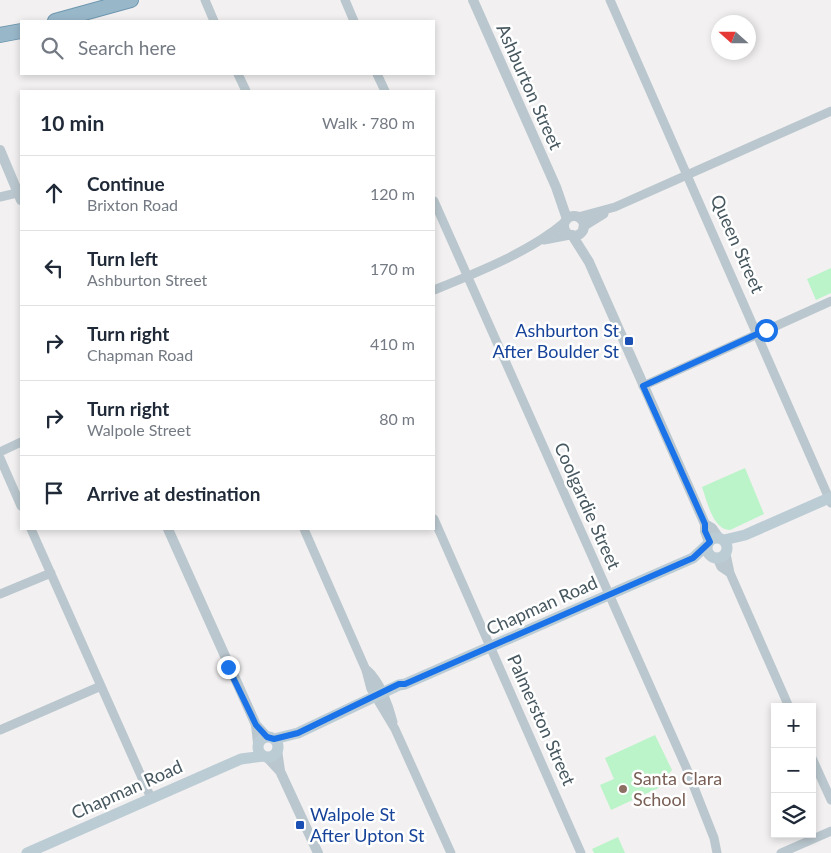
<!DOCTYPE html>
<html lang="en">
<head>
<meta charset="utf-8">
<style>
	:root { --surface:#fff; --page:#f6f6f7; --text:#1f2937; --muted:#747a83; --line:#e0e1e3 }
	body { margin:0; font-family:Lato,sans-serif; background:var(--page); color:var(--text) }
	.controls { position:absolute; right:15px; bottom:15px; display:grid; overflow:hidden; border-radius:0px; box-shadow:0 2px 8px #0003 }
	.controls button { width:45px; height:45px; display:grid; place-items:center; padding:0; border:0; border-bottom:1px solid var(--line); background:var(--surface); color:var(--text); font:25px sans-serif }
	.compass { position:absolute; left:711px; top:15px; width:45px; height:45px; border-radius:50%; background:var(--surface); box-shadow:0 2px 8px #0003; rotate:291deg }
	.stop { position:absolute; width:15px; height:15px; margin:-11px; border:4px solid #1a73e8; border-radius:50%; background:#fff }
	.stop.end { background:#1a73e8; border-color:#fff; box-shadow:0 1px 5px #0008 }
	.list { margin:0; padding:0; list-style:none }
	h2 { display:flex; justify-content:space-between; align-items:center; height:65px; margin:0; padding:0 20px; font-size:21px }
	h2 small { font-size:16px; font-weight:400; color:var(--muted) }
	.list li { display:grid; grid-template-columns:32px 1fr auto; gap:15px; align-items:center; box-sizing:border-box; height:75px; padding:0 20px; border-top:1px solid var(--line) }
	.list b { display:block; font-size:19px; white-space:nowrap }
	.list p { margin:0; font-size:16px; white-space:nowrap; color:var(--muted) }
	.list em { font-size:16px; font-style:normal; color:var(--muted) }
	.icon { flex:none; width:28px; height:28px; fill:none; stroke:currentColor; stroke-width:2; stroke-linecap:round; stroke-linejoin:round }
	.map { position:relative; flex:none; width:831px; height:853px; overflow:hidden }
	.search { position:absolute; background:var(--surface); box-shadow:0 2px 8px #0003; left:20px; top:20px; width:415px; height:55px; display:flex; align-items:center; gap:12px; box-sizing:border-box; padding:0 18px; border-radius:0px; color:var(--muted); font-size:19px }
	.panel { position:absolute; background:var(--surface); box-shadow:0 2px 8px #0003; left:20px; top:90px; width:415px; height:440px; border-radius:0px }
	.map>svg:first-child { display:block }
	.green { fill:#baf4c8 }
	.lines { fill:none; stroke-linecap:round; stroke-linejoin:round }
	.trunk-casing { stroke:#6e97af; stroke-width:16 }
	.minor { stroke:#bac7ce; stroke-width:9 }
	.tertiary { stroke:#bac7ce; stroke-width:10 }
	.secondary { stroke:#bcccd5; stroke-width:11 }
	.trunk { stroke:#98b8ca; stroke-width:14 }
	.route { stroke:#1a73e8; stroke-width:6 }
	.transit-dot { fill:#1a4fb4; stroke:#fff; stroke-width:2 }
	.education-dot { fill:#8d6e63; stroke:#fff; stroke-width:2 }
	.labels { text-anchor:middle; stroke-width:5; stroke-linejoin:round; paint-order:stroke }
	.street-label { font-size:18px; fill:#46575f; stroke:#fff }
	.transit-label { font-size:18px; fill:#164399; stroke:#fff; text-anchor:end }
	.education-label { font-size:18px; fill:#785e54; stroke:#fff; text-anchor:start }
</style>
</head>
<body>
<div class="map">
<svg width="831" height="853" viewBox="0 0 831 853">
	<rect width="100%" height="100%" fill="#f2f0f0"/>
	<path class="green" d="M 831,268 L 831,293 L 816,300 L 807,279 Z
		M 745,468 L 764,514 L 730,530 C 713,530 707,501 702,487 Z
		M 655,735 L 672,770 L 667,776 L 667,784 L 611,810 L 600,785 L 614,779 L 605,758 Z
		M 618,837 L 625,853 L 594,853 L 592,849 Z"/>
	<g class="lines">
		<g class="trunk-casing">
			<path id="trunk" d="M 55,21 L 131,0
				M 0,35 L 21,31"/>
		</g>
		<path class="minor" d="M 205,0 L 214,21
			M 345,0 L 354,21
			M 610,0 L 831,503
			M 238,74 L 246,91
			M 377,74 L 385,91
			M 0,197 L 21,192
			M 434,201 L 686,767 L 714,838 L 717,853
			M 578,217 L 615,207 L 831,111
			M 583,227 L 604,214
			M 544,240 L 570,235
			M 434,290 C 476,273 530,252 565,222
			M 643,386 L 831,301
			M 0,452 L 21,442
			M 0,458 L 21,506
			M 434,519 L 581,853
			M 31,529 L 151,798
			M 304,529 L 366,670 L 371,689 L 395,729 L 451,853
			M 726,554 L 730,573 L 789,707
			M 717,558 L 721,567 L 730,573
			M 0,594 L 51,573
			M 367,670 C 380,681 389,706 393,722
			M 0,730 L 101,686
			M 812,758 L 831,800
			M 781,853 L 831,831"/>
		<path class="tertiary" d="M 473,0 L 556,187 L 567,219
			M 0,150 L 21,200
			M564 226a10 10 0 1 1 20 0a10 10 0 1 1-20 0Z
			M 572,235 L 589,262 L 705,524 L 705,531 L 709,542
			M 705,524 L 712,528 L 719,538
			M 168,529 L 256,725 L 267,737
			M 256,725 L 258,743
			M 277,750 L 280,771
			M 267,757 L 280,771 L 318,853"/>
		<path class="secondary" d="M707 548a10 10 0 1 1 20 0a10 10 0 1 1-20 0Z
			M 724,540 L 745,535 L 829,498
			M258 747a10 10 0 1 1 20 0a10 10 0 1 1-20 0Z
			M 274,739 L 298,733 L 399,685 L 405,684 L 693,558 L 708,544
			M 27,853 L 241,759 L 263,756"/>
		<use href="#trunk" class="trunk"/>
	</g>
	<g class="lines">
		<path class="route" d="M 228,667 L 256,725 L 267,737 L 274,739 L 298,733 L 399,684 L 405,684 L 693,558 L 710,542 L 705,531 L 705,524 L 643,386 L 766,330"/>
	</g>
	<g class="transit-dot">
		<rect x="624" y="336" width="10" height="10" rx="2.5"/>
		<rect x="295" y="820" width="10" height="10" rx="2.5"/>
	</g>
	<circle class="education-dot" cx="623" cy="789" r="5"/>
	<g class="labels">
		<g class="street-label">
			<text transform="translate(529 87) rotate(66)" y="6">Ashburton Street</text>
			<text transform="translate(737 244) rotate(66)" y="6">Queen Street</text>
			<text transform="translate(587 506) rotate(66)" y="6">Coolgardie Street</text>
			<text transform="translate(542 606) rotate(-24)" y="6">Chapman Road</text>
			<text transform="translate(541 720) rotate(66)" y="6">Palmerston Street</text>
			<text transform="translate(127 790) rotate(-24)" y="6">Chapman Road</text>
		</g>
		<g class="transit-label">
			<text x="619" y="337">Ashburton St<tspan x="619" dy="21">After Boulder St</tspan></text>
			<text x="310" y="821" text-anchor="start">Walpole St<tspan x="310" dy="21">After Upton St</tspan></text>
		</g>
		<g class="education-label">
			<text x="633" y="785">Santa Clara<tspan x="633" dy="21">School</tspan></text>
		</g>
	</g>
</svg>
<div class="controls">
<button>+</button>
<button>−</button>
<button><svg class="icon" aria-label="layers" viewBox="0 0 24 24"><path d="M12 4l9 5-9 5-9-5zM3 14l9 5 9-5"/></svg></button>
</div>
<svg class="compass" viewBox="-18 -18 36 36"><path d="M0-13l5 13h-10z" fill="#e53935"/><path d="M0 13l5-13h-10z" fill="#747a83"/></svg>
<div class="stop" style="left:766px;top:330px"></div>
<div class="stop end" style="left:228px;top:667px"></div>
<div class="search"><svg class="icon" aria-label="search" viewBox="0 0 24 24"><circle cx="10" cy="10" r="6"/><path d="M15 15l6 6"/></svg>Search here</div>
<section class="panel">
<h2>10 min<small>Walk · 780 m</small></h2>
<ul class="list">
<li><svg class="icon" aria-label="ahead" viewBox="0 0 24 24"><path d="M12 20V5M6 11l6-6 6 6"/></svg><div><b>Continue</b><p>Brixton Road</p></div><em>120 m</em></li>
<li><svg class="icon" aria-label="left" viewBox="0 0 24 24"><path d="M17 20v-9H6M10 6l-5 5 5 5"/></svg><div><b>Turn left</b><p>Ashburton Street</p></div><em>170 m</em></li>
<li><svg class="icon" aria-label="right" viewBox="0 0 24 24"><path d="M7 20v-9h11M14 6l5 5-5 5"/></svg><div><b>Turn right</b><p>Chapman Road</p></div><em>410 m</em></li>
<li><svg class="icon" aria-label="right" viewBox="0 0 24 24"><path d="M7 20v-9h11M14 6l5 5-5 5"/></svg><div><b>Turn right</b><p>Walpole Street</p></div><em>80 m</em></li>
<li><svg class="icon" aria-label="arrive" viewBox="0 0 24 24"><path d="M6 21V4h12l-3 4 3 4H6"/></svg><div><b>Arrive at destination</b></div></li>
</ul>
</section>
</div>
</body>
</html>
